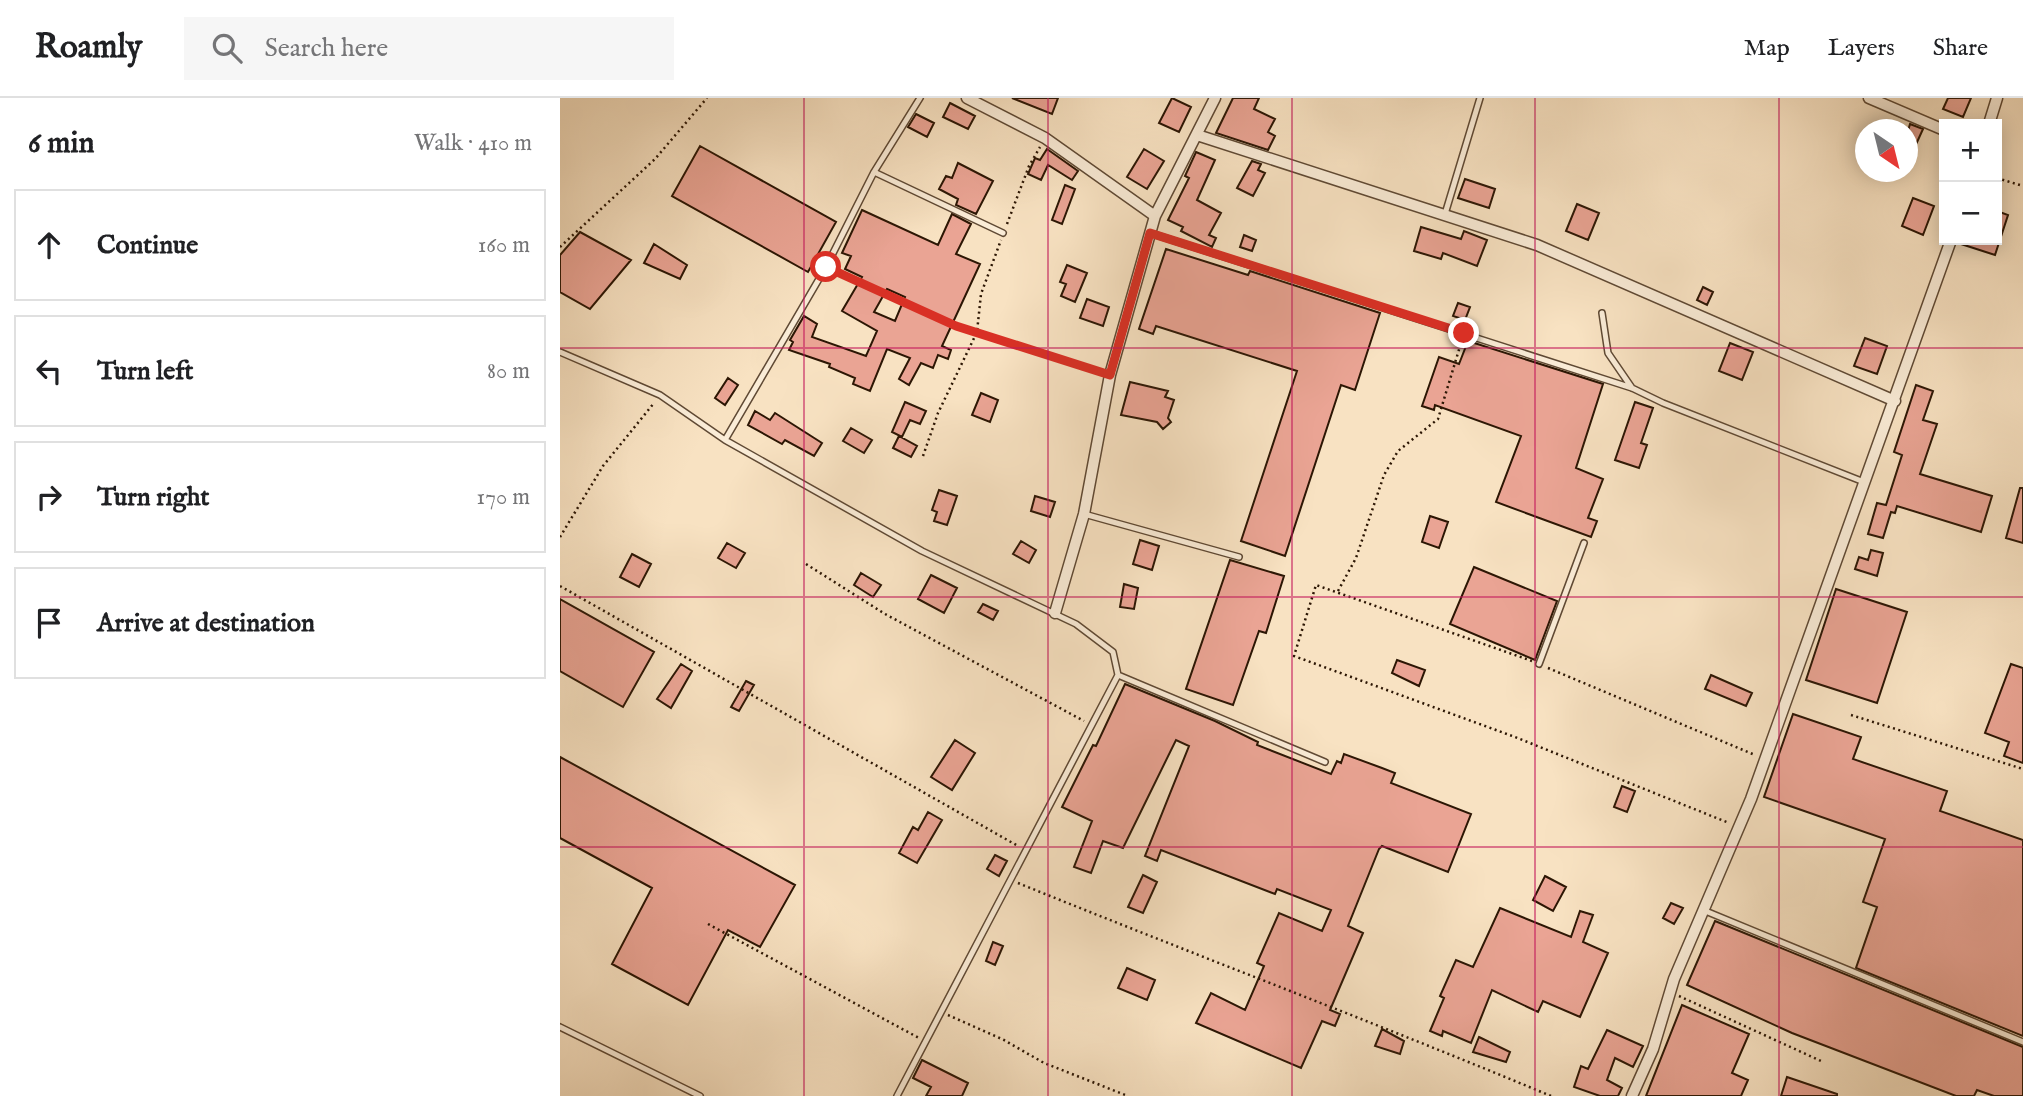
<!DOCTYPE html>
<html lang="en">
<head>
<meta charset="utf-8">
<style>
	:root { --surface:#fff; --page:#f6f6f6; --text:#202124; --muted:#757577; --line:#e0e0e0 }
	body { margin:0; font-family:"IM FELL English",serif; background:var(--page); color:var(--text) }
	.controls { position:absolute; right:21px; top:21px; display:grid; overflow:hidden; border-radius:0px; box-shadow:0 4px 18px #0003 }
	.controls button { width:63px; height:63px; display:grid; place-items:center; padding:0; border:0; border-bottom:2px solid var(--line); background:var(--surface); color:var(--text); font:35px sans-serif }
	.compass { position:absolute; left:1295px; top:21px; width:63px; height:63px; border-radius:50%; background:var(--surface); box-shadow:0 4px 18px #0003; rotate:145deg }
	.stop { position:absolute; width:21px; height:21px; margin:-16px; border:5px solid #d93025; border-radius:50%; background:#fff }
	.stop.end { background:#d93025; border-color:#fff; box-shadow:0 2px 7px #0008 }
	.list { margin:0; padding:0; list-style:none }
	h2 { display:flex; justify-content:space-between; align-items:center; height:91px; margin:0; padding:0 28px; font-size:30px }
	h2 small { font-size:23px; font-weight:400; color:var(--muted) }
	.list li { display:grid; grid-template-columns:46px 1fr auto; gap:21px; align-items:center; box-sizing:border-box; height:112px; margin:0 14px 14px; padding:0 14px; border:2px solid var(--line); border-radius:0px }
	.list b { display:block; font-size:26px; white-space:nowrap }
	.list em { font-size:23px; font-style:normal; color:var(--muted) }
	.icon { flex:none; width:38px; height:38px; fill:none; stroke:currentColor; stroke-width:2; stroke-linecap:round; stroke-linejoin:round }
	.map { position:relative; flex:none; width:1463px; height:998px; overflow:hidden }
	header { display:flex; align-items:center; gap:42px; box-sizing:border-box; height:98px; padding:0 35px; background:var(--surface); border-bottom:2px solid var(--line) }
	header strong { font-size:33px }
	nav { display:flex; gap:38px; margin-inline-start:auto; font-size:24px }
	.search { width:490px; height:63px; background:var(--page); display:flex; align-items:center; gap:18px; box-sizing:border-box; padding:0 24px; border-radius:0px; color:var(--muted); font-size:26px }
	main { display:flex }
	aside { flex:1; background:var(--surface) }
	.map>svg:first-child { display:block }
	.building { fill:#eaa494; stroke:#2c1604; stroke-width:2; fill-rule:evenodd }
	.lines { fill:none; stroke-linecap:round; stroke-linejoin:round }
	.service-casing { stroke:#5f4934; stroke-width:8 }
	.minor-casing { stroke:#5f4934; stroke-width:13 }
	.path { stroke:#2c1604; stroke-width:2.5; stroke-dasharray:2 3.5; stroke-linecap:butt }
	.service { stroke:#faecd7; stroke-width:5 }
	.minor { stroke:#faecd7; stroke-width:10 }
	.route { stroke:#d93025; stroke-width:9 }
	.grid { fill:none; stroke:#c2185b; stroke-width:2; stroke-opacity:0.55 }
</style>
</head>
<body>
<header>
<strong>Roamly</strong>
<div class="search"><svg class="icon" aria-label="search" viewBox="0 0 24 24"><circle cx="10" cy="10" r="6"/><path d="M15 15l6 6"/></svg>Search here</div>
<nav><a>Map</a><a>Layers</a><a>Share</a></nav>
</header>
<main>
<aside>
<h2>6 min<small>Walk · 410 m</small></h2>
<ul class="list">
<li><svg class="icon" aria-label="ahead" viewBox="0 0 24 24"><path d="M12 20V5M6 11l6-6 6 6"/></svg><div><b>Continue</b></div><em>160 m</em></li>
<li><svg class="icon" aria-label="left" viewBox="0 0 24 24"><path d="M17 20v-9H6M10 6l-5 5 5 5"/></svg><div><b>Turn left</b></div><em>80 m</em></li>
<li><svg class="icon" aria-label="right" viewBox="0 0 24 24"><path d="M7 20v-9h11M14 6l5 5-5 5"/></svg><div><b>Turn right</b></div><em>170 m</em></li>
<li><svg class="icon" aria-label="arrive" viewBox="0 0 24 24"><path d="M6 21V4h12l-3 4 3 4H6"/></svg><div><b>Arrive at destination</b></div></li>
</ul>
</aside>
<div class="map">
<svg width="1463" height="998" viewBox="0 0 1463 998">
	<rect width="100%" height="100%" fill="#f8e2c2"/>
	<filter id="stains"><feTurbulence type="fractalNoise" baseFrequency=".00286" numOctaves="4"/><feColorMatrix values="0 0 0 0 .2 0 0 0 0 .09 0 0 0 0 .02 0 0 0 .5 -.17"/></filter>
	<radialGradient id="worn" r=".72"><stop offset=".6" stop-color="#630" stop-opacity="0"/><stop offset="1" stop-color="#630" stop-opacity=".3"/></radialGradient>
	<path class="building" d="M 452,0 L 498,0 L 492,16 Z
		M 612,0 L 631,9 L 619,34 L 599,25 Z
		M 673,0 L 699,0 L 694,11 L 715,21 L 708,34 L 715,38 L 708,52 L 656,35 Z
		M 1388,0 L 1411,0 L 1403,19 L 1383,11 Z
		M 390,5 L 415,18 L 408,31 L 383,19 Z
		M 356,16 L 374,25 L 367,39 L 348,29 Z
		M 1350,26 L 1363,31 L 1348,64 L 1348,33 Z
		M 140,48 L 276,124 L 248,174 L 112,98 Z
		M 487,51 L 518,73 L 512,82 L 488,67 L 481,82 L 468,76 L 475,60 L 480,62 Z
		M 584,51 L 604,63 L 587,91 L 567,79 Z
		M 636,54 L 655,62 L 637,102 L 661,115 L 649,137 L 656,140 L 652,149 L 621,133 L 623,129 L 608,122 L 629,80 L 625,78 Z
		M 692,63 L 701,66 L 698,72 L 705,75 L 693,98 L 677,90 Z
		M 398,65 L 433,83 L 416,116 L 396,107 L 398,101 L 379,91 L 386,78 L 392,80 Z
		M 905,81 L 935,91 L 929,110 L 898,100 Z
		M 505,87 L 515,91 L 502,126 L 492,122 Z
		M 1353,100 L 1374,108 L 1363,137 L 1342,128 Z
		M 1017,106 L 1039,115 L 1028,142 L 1006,133 Z
		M 302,112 L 378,147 L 392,116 L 411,126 L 396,156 L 420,166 L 382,248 L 391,252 L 388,261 L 378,257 L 373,270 L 361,265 L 349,287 L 339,281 L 350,260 L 327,251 L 310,293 L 293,286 L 295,280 L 269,269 L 270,266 L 229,252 L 233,244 L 230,242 L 244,218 L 257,226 L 252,239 L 306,258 L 317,233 L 282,213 L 302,179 L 285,171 L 291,158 L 282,155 ZM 327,191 L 345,199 L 335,223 L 314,214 Z
		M 1437,113 L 1448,117 L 1435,157 L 1398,145 L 1399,142 L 1437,142 Z
		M 861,129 L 901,141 L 904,133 L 927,142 L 917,168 L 883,155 L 881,161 L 854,153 Z
		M 20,134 L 71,162 L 30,211 L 0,194 L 0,157 Z
		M 684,137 L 696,142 L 692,153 L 680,149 Z
		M 94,146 L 127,167 L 120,181 L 84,165 Z
		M 606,151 L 688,177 L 690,173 L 820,215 L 795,292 L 781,287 L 725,458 L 681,443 L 737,273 L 596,228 L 593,236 L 579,231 Z
		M 507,167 L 527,175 L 515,204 L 501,198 L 506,186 L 500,184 Z
		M 1143,189 L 1153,194 L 1147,207 L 1137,202 Z
		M 527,201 L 549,209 L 543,228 L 520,220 Z
		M 898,205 L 910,209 L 905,222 L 893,218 Z
		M 1305,240 L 1327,248 L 1317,276 L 1294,268 Z
		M 908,243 L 1043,286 L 1016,370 L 1043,381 L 1028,420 L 1037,423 L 1031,439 L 936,404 L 961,338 L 875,307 L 874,312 L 862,308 L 879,259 L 899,266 Z
		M 1170,245 L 1193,254 L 1182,282 L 1159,273 Z
		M 168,280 L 178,287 L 165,307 L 155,300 Z
		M 570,284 L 608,293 L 605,299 L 614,302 L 608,320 L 611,324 L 603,331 L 597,324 L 561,317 Z
		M 1356,287 L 1373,293 L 1363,322 L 1377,326 L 1360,376 L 1432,398 L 1421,434 L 1337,408 L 1335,415 L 1331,414 L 1323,440 L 1308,436 L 1317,405 L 1326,407 L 1342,357 L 1334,354 Z
		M 421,295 L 438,302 L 430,324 L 412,317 Z
		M 345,304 L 366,313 L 360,326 L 350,322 L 342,339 L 332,334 Z
		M 1075,304 L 1093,310 L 1081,345 L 1087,347 L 1079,370 L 1055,362 Z
		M 195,313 L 210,322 L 215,315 L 262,345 L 254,358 L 225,342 L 222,346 L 188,327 Z
		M 291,330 L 312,342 L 304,355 L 283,343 Z
		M 339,338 L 357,348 L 351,359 L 333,350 Z
		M 1460,390 L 1463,390 L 1463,445 L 1446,440 Z
		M 379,392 L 397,398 L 387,427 L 374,423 L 377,414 L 372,412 Z
		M 475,398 L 495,404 L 490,419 L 471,413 Z
		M 870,418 L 888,424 L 879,450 L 862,444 Z
		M 580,442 L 599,448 L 592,472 L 573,466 Z
		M 461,443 L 476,452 L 469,465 L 453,456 Z
		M 167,445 L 185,455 L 176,470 L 158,460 Z
		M 1311,452 L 1323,455 L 1317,478 L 1295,471 L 1299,459 L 1308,462 Z
		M 72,456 L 91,466 L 79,489 L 60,479 Z
		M 670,462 L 724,478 L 706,535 L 699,533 L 673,607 L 626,591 Z
		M 914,469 L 997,503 L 975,562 L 890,526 Z
		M 301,475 L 321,487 L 313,499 L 294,487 Z
		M 371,477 L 397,490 L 384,515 L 358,501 Z
		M 564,486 L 578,490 L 574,511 L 560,509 Z
		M 1276,491 L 1347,514 L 1317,605 L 1246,582 Z
		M 0,501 L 94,554 L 63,609 L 0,573 Z
		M 423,506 L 438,513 L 433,522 L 418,514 Z
		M 837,562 L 865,572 L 859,588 L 832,575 Z
		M 121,566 L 132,573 L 111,610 L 97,601 Z
		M 1451,566 L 1463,570 L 1463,665 L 1444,658 L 1449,644 L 1425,635 Z
		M 1151,577 L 1192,595 L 1186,608 L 1145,591 Z
		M 186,583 L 194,587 L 179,613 L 171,609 Z
		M 565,586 L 655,623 L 698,644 L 697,647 L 771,676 L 777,663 L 781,665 L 784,656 L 822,670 L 835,675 L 831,685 L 911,716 L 888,774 L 822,748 L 819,751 L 788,828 L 803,835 L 770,912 L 780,916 L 775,928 L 762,923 L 741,970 L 636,925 L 651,895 L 685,912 L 704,868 L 697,865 L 719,815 L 762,833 L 771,812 L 717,791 L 715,796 L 601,752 L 597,763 L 585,758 L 629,648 L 616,642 L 563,750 L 543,743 L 531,775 L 514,769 L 532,723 L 502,709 L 533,647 L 536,648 Z
		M 1233,616 L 1301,639 L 1293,661 L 1387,693 L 1380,713 L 1463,742 L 1463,938 L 1296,870 L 1317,809 L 1303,804 L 1325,741 L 1204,699 Z
		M 395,642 L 415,655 L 392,692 L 371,679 Z
		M 0,659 L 235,787 L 200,849 L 168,832 L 128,907 L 52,866 L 92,790 L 0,740 Z
		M 1062,688 L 1075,693 L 1067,714 L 1054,709 Z
		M 368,714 L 382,722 L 357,765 L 339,755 L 353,729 L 358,732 Z
		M 435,757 L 447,763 L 439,778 L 427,771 Z
		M 583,777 L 597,784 L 583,815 L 568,809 Z
		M 985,778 L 1006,789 L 993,813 L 973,802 Z
		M 1111,805 L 1123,810 L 1114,826 L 1103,820 Z
		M 940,810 L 1011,839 L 1020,813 L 1033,817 L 1023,844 L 1048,855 L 1020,919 L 983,903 L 978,914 L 932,892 L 911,945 L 883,933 L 882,938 L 870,933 L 884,900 L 880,898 L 896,862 L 913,869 Z
		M 1155,823 L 1463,949 L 1463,998 L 1434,998 L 1417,992 L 1414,998 L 1396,998 L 1232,935 L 1127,887 Z
		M 433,844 L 443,848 L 435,867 L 426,863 Z
		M 567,870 L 595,882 L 587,902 L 558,890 Z
		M 1122,907 L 1189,936 L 1172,975 L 1188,982 L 1181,998 L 1086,998 Z
		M 822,931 L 844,943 L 840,956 L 815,948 Z
		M 1047,932 L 1083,948 L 1073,969 L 1055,960 L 1047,982 L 1062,990 L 1058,998 L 1040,998 L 1014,989 L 1021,968 L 1028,971 Z
		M 919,939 L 950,954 L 946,964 L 913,954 Z
		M 362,962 L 408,985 L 402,998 L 366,998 L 371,989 L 353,980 Z
		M 1227,979 L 1277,996 L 1277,998 L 1221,998 Z"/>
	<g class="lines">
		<g class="service-casing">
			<path id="service" d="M 314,74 L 443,135
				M 885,116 L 920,0
				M 590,135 L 1072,290 L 1103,305 L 1304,384
				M 1042,215 L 1048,255 L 1072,290
				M 0,254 L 100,297 L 165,342 L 362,453 L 516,526 L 553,554 L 558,577 L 337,998
				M 165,342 L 266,169 L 314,74 L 360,0
				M 524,416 L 679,459
				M 979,566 L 1024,445
				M 558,577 L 765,664
				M 1143,812 L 1463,944
				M 0,929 L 140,998"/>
		</g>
		<g class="minor-casing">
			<path id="minor" d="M 407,0 L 485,40 L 595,118
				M 1309,0 L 1384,32
				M 1429,26 L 1437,0
				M 637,37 L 977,147 L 1335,303
				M 495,515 L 524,416 L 550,277 L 595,118 L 655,0
				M 1072,998 L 1093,951 L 1114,881 L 1191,701 L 1391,142"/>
		</g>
		<path class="path" d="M 1437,80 L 1463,88
			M 447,126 L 469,68 L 480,49
			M 0,149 L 95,61 L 147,0
			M 272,172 L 396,228 L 540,274
			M 363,358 L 378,315 L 417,234 L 421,196 L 441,142
			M 0,439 L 43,368 L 94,305
			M 246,466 L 325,516 L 524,623
			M 0,488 L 458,748
			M 778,493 L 796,460 L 824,377 L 838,353 L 878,321 L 901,245
			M 972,563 L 756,487 L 734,558 L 955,639 L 1169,725
			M 988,570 L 1195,657
			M 1291,617 L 1463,671
			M 458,785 C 635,857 814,924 991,998
			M 148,826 L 359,940
			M 1119,898 L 1261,963
			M 388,917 L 444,942 L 484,965 L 568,998"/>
		<use href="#service" class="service"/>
		<use href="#minor" class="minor"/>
	</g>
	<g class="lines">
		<path class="route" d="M 266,169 L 396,228 L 550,277 L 590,135 L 904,235"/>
	</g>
	<path class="grid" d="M 244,0 L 244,998M 488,0 L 488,998M 732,0 L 732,998M 975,0 L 975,998M 1219,0 L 1219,998M 0,250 L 1463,250M 0,499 L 1463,499M 0,749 L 1463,749"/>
	<rect width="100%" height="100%" filter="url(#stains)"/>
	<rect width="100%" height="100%" fill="url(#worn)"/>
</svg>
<div class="controls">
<button>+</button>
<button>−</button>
</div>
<svg class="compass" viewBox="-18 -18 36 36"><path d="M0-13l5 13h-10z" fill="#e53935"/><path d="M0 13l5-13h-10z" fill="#757577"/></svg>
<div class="stop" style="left:266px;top:169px"></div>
<div class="stop end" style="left:904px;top:235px"></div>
</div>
</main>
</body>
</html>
